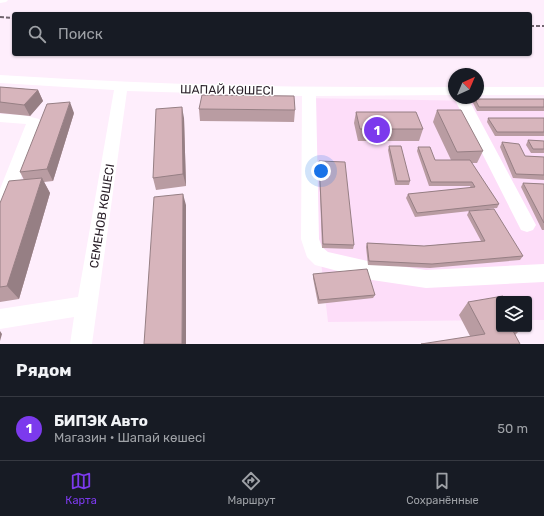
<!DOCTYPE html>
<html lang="ru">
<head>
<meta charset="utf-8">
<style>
	:root { --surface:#171b24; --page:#20242c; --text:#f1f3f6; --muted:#9ea1a6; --line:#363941; --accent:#7c3aed }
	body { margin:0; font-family:Rubik,sans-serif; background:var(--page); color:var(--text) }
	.controls { position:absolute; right:12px; bottom:12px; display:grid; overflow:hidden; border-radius:4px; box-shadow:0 1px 3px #0004 }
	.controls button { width:36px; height:36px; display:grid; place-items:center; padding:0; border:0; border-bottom:1px solid var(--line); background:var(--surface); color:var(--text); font:20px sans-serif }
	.compass { position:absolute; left:448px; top:68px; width:36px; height:36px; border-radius:50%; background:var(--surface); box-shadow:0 1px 3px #0004; rotate:44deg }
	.you { position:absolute; left:321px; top:171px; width:14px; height:14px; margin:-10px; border:3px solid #fff; border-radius:50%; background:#1a73e8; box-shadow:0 0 0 6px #1a73e833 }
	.badge { display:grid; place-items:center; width:26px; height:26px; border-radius:50%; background:var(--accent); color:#fff; font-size:13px; font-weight:700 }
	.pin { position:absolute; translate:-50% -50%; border:2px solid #fff; box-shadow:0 1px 4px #0006 }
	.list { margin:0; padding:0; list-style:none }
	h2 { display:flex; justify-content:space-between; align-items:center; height:52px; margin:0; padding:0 16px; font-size:17px }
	h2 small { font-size:13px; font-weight:400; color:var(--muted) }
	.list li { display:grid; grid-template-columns:26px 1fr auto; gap:12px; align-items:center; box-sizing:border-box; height:64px; padding:0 16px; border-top:1px solid var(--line) }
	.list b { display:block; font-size:15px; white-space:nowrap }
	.list p { margin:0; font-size:13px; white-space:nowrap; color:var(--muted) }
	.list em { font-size:13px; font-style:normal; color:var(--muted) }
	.icon { flex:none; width:22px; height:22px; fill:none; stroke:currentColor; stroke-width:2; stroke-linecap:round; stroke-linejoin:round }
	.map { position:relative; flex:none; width:544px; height:344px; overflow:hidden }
	.search { position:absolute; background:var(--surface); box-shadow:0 1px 3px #0004; left:12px; right:12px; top:12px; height:44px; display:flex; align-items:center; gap:10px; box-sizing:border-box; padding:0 14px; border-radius:4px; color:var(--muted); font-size:15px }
	.sheet { height:116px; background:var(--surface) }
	nav { display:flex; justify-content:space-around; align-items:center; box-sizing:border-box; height:56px; border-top:1px solid var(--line); background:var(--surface); font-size:11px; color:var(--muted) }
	nav a { display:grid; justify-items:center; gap:2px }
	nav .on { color:var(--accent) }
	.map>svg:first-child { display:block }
	.built { fill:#fdddf9 }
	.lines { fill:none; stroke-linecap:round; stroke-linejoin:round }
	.minor { fill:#fff; fill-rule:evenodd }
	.rail { stroke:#70646e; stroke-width:2; stroke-dasharray:4 2; stroke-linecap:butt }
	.wall { fill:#b99ca2 }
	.shaded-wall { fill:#967f84 }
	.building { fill:#d7b5bc; stroke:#967f84 }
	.labels { text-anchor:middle; stroke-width:3; stroke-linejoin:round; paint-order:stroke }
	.street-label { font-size:12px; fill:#291f28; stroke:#fff }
</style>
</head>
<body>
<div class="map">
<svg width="544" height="344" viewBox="0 0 544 344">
	<rect width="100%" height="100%" fill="#feeefc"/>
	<path class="built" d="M 302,98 L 544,102 L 544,320 L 529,320 L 529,299 L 499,299 L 499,320 L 328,322 Z"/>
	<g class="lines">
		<path class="minor" d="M 0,0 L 8,0 L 6,2 L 0,3 Z
			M 0,75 C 152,85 302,88 454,87 L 454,95 L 316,96 L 319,239 L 322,247 L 328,252 L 372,262 L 426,270 L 544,264 L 544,282 L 426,288 L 372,280 L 315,265 L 307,257 L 301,239 L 302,96 L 127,91 L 92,344 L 70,344 L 74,317 L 0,329 L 0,309 L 78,297 L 114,90 L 0,83 Z
			M 478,87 L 544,87 L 544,95 L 478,95 Z
			M 454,98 L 468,98 L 536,225 L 533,230 L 527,232 L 521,230 Z
			M 0,114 L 23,115 L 39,119 L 41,122 L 9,211 L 6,216 L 0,218 L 0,189 L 26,124 L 0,122 Z"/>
		<path class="rail" d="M 0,17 L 14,18
			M 530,26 L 544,26"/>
	</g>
	<path class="wall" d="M 0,87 L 38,90 L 43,101 L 30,116 L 0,113 Z
		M 475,99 L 544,99 L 544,111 L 477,111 L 473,103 Z
		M 199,109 L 295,110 L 294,122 L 200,121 Z
		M 437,110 L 483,151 L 477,163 L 471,163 L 499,204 L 497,208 L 415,217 L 406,198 L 408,194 L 471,188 L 470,186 L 429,186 L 417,151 L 418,147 L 435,160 L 451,160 L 433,122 Z
		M 356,112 L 423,129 L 419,141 L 358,141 L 354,123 Z
		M 74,113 L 53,181 L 44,182 L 50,193 L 19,299 L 0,302 L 0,203 L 24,180 L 20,172 Z
		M 184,118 L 186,186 L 156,190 L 153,178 Z
		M 488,118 L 544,118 L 544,136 L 495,136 L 487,122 Z
		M 528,140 L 544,141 L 544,153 L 531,153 L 526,145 Z
		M 502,142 L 525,156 L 544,157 L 544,180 L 513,178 L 500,147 Z
		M 389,146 L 410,181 L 409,185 L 395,185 L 388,150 Z
		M 319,161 L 354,245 L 353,249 L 322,248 L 319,165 Z
		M 523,183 L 544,184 L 544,230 L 542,230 L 521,187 Z
		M 469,211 L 523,256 L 520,260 L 430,268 L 368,265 L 366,247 L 367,243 L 424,246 L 481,241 L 467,215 Z
		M 313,274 L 375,295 L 373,298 L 318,304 L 313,278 Z
		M 468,302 L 499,329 L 521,329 L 515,335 L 470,336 L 459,315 Z"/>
	<path class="shaded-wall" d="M 38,90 L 43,101 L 30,116 L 24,105 Z
		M 70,102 L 74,113 L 53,181 L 47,169 Z
		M 182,107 L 184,118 L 186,186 L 183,174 Z
		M 42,178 L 50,193 L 19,299 L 7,286 Z
		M 183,194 L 186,205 L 186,344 L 182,344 Z
		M 0,331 L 2,334 L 0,341 Z"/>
	<path class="building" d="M 0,87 L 38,90 L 24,105 L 0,102 Z
		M 202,95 L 294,96 L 295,110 L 199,109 Z
		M 475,99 L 544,99 L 544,107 L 479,107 Z
		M 70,102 L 47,169 L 20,172 L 47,104 Z
		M 182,107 L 183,174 L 153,178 L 156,109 Z
		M 437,110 L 461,110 L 483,151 L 457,152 Z
		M 356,112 L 416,112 L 423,129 L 360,129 Z
		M 488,118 L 544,118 L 544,132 L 497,132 Z
		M 528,140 L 544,141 L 544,149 L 533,149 Z
		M 502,142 L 519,144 L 525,156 L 544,157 L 544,175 L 516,174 Z
		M 389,146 L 401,146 L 410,181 L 397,181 Z
		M 418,147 L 430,147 L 435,160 L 470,160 L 499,204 L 417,213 L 408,194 L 475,187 L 472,182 L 431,182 Z
		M 319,161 L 345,162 L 354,245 L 323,244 Z
		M 42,178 L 7,286 L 0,287 L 0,203 L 9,181 Z
		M 523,183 L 544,184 L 544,223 Z
		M 183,194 L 182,344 L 144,344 L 154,197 Z
		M 494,209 L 523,256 L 432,264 L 369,261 L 367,243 L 424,246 L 485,241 L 469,211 Z
		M 367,269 L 375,295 L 319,300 L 313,274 Z
		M 503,296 L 505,299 L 499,299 L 499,329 L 512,329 L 520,344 L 421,344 L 485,334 L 468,302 Z"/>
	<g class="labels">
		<g class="street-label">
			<text transform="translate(227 90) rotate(1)" y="4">ШАПАЙ КӨШЕСІ</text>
			<text transform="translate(102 216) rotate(-81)" y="4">СЕМЕНОВ КӨШЕСІ</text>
		</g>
	</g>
</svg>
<div class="controls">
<button><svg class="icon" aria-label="layers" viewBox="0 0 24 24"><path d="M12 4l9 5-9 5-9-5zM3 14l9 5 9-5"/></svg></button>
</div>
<svg class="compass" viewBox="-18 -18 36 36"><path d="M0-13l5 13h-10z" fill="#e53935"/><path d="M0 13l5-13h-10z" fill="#9ea1a6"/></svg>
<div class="you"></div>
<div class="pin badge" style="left:377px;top:130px">1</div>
<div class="search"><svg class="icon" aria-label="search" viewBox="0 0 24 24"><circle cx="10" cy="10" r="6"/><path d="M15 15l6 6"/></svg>Поиск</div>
</div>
<section class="sheet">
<h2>Рядом<small></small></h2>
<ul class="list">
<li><span class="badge">1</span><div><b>БИПЭК Авто</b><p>Магазин · Шапай көшесі</p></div><em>50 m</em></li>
</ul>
</section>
<nav>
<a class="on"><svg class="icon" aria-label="map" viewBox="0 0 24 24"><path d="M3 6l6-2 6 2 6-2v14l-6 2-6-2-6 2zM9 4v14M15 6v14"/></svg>Карта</a>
<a><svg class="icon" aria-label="directions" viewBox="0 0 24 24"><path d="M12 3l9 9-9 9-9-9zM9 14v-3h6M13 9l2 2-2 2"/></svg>Маршрут</a>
<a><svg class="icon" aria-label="saved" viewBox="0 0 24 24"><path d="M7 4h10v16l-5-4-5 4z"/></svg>Сохранённые</a>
</nav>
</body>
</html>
